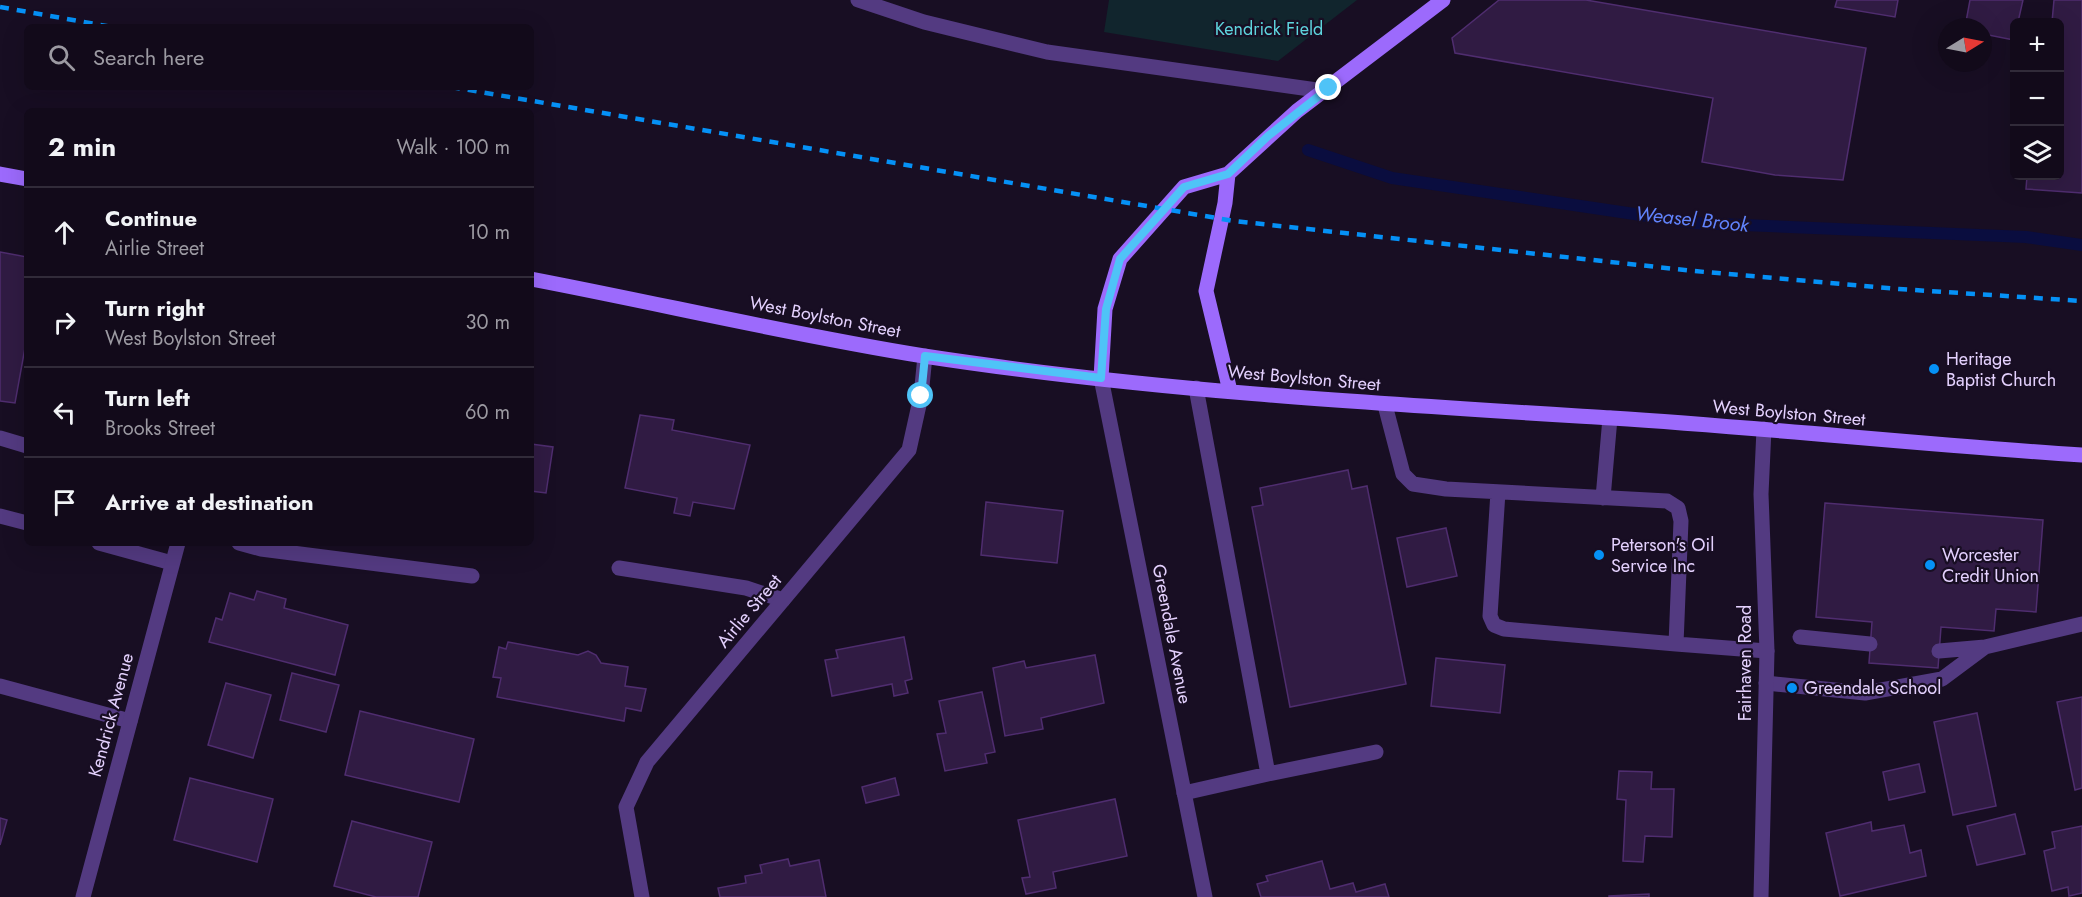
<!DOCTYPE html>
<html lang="en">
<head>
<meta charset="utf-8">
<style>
	:root { --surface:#120a1a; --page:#1b1323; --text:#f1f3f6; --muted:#9c9aa2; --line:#312b39 }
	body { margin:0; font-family:Jost,sans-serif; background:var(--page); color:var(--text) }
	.controls { position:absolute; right:18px; top:18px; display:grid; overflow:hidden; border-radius:9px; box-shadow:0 6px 24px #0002 }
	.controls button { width:54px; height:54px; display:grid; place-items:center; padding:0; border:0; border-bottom:2px solid var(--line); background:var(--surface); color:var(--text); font:30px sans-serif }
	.compass { position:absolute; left:1938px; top:18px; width:54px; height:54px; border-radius:50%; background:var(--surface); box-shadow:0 6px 24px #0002; rotate:80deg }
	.stop { position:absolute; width:18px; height:18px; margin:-14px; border:4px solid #4fc3f7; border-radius:50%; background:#fff }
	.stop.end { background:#4fc3f7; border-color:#fff; box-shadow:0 2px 6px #0008 }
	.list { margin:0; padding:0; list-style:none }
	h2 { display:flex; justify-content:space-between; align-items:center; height:78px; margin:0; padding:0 24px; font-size:26px }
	h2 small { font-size:20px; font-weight:400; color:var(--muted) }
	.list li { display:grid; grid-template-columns:39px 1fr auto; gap:18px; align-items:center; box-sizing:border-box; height:90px; padding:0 24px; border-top:2px solid var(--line) }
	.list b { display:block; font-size:22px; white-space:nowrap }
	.list p { margin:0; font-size:20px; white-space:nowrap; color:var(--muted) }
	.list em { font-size:20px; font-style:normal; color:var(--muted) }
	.icon { flex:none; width:33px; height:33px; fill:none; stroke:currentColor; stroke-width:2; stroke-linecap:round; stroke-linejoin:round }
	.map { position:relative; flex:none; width:2082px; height:897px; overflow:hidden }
	.search { position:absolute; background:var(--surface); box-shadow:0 6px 24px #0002; left:24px; top:24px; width:510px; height:66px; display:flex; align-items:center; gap:15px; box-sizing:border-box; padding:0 21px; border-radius:9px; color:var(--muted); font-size:22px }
	.panel { position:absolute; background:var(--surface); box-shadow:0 6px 24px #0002; left:24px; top:108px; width:510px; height:438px; border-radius:9px }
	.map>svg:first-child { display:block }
	.green { fill:#11252d }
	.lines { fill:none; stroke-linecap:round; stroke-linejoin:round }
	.stream { stroke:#0a0d3f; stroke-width:12 }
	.building { fill:#301b43; stroke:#4f2d6f; stroke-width:1.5 }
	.lane { stroke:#533a81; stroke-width:15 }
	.street { stroke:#533a81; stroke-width:15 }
	.secondary { stroke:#9c6afc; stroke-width:15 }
	.rail { stroke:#0591f6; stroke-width:4.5; stroke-dasharray:9 8; stroke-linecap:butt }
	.route { stroke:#4fc3f7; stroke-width:8 }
	.poi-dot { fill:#0591f6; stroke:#180e23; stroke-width:2 }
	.labels { text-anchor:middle; stroke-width:4.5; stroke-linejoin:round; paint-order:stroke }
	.park-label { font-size:18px; fill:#5ed4dd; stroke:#180e23 }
	.street-label { font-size:18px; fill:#e4d1fe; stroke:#180e23 }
	.poi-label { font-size:18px; fill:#e4d1fe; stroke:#180e23; text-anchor:start }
	.water-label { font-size:20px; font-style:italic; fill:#6183fc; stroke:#180e23 }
</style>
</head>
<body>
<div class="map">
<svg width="2082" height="897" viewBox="0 0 2082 897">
	<rect width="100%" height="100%" fill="#180e23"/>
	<path class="green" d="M 1109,0 L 1357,0 L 1278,61 L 1104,32 Z"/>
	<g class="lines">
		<path class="stream" d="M 1308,150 L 1392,178 L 1695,223 L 2026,237 L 2082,245"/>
	</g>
	<path class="building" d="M 1499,0 L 1586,0 L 1866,48 L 1843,180 L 1775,175 L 1702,162 L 1713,98 L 1455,53 L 1452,38 Z
		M 1837,0 L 1898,0 L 1895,17 L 1835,7 Z
		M 1970,0 L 2023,0 L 2018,22 L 2014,22 L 2014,40 L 1983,34 L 1983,27 L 1965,27 Z
		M 2054,0 L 2082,0 L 2082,193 L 2026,189 L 2027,176 L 2060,176 L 2060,22 L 2052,22 Z
		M 0,252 L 27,257 L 27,337 L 15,403 L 0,401 Z
		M 640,415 L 674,420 L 672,430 L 750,445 L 734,509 L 693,502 L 690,516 L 674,513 L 677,498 L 625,488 Z
		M 531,444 L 553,447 L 546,493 L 531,491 Z
		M 1348,470 L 1352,489 L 1367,486 L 1406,684 L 1290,707 L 1252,507 L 1263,505 L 1260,488 Z
		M 986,502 L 1063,511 L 1057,563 L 981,555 Z
		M 1825,503 L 2043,520 L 2036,612 L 1996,609 L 1994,631 L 1941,627 L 1938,668 L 1869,663 L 1872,622 L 1816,617 Z
		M 1446,528 L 1457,576 L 1407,587 L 1397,538 Z
		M 257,591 L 286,599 L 284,608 L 348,625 L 335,675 L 209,642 L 216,618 L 222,620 L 230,593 L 254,600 Z
		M 904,637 L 912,679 L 905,681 L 908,693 L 894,696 L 892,684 L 832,696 L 825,660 L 838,658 L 836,650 Z
		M 508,642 L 578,655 L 588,651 L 596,655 L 601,663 L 628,667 L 625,686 L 646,689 L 641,711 L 626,708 L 624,721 L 497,697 L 501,678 L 493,677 L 499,647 L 506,649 Z
		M 1095,655 L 1104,703 L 1041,718 L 1043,729 L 1005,736 L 993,668 L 1024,661 L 1026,668 Z
		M 1436,658 L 1505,665 L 1500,713 L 1431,706 Z
		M 292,673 L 339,685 L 326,732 L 280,720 Z
		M 226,683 L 271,695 L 253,758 L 208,745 Z
		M 982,692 L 995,752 L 985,754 L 987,763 L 945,771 L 937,734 L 946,733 L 939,701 Z
		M 2082,697 L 2082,788 L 2075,790 L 2057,702 Z
		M 360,711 L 474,739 L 459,802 L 345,775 Z
		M 1977,713 L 1996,806 L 1953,815 L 1934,722 Z
		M 1919,764 L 1925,792 L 1889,800 L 1883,772 Z
		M 1619,771 L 1652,772 L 1651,789 L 1674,789 L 1672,837 L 1645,836 L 1643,862 L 1623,861 L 1626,800 L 1617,799 Z
		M 190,778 L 273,799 L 257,862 L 174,840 Z
		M 895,778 L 899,795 L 866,803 L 862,787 Z
		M 1115,799 L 1127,856 L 1053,872 L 1056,888 L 1026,894 L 1022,878 L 1030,877 L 1018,820 Z
		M 2015,814 L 2025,854 L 1977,865 L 1967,826 Z
		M 0,818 L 7,820 L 0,845 Z
		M 352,821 L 432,842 L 418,897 L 376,897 L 334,886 Z
		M 1871,822 L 1872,831 L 1904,825 L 1910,853 L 1921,850 L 1926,876 L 1840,896 L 1826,833 Z
		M 2082,826 L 2082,893 L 2069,896 L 2068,887 L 2052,891 L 2044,851 L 2055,848 L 2052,832 Z
		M 788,859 L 790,866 L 819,860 L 826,897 L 720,897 L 718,888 L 746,883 L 745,876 L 762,873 L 760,865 Z
		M 1322,861 L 1330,889 L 1353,883 L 1356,892 L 1385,884 L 1389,897 L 1261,897 L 1257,884 L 1268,881 L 1266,876 Z
		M 1649,894 L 1649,897 L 1609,897 L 1609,896 Z"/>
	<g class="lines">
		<path class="lane" d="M 858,0 L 924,22 L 1047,52 L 1324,91
			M 1196,388 L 1268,774 L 1376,752
			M 1385,405 L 1403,474 L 1413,484 L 1446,489 L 1667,501 L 1678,508 L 1681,521 L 1676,644 L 1767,651
			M 0,438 L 27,446
			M 1498,492 L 1490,616 L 1494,625 L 1504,629 L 1676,644
			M 1603,498 L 1610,418
			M 0,516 L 27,523
			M 99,543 L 172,563
			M 239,543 L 261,549 L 472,576
			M 619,568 L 746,588 L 783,600
			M 1800,637 L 1870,644
			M 1939,651 L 1985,647 L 2082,624
			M 1766,683 L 1865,693 L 1942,679 L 1985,647
			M 0,686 L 130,721
			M 1184,793 L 1268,774"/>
		<path class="street" d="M 1101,378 L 1205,897
			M 83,897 L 178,543
			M 642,897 L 626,807 L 647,762 L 909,450 L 921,396 L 925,356
			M 1761,897 L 1767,651 L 1761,494 L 1764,429"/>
		<path class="secondary" d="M 0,174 L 27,179
			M 1228,174 L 1225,203 L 1206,291 L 1230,391
			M 531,279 C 662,304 792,335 924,356 C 1152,391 1382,404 1612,418 C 1769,428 1925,445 2082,455
			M 1101,378 L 1105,309 L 1120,259 L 1184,187 L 1228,174 L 1297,111 L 1443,0"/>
		<path class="rail" d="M 0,7 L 112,27
			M 451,87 L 1234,221 L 1694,271 L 1899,289 L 2082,301"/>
	</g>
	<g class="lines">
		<path class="route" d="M 921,396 L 925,356 L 1101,378 L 1106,309 L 1120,259 L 1184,187 L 1228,174 L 1268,136 L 1329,88"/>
	</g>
	<g class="poi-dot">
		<circle cx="1934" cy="369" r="6"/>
		<circle cx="1599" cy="555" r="6"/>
		<circle cx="1930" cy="565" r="6"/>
		<circle cx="1792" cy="688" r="6"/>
	</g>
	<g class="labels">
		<g class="park-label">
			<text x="1269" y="35">Kendrick Field</text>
		</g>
		<g class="street-label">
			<text transform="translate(825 317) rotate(11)" y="6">West Boylston Street</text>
			<text transform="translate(1304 378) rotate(5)" y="6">West Boylston Street</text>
			<text transform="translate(1789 413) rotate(5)" y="6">West Boylston Street</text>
			<text transform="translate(749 611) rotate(-50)" y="6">Airlie Street</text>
			<text transform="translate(1172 634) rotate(79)" y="6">Greendale Avenue</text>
			<text transform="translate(1745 663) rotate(-90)" y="6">Fairhaven Road</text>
			<text transform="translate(111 715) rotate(-75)" y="6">Kendrick Avenue</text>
		</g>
		<g class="poi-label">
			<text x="1946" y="365">Heritage<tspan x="1946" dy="21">Baptist Church</tspan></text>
			<text x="1611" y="551">Peterson's Oil<tspan x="1611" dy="21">Service Inc</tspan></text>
			<text x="1942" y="561">Worcester<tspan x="1942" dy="21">Credit Union</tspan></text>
			<text x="1804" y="694">Greendale School</text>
		</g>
		<g class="water-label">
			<text transform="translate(1692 219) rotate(6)" y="7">Weasel Brook</text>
		</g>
	</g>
</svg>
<div class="controls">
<button>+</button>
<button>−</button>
<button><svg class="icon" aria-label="layers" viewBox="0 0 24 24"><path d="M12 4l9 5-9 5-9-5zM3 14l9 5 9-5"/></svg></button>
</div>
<svg class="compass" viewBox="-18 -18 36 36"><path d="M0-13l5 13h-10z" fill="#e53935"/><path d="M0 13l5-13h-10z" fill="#9c9aa2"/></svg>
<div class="stop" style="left:921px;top:396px"></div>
<div class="stop end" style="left:1329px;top:88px"></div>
<div class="search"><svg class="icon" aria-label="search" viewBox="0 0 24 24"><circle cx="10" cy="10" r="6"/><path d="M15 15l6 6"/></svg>Search here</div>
<section class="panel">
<h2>2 min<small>Walk · 100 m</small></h2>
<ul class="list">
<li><svg class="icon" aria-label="ahead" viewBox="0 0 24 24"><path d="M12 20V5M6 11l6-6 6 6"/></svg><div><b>Continue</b><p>Airlie Street</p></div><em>10 m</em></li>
<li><svg class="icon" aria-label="right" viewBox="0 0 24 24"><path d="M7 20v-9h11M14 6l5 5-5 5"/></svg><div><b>Turn right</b><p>West Boylston Street</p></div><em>30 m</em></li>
<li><svg class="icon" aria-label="left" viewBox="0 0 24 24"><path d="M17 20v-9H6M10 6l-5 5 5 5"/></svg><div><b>Turn left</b><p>Brooks Street</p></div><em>60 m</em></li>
<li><svg class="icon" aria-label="arrive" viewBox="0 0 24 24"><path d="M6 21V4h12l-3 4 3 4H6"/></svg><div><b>Arrive at destination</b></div></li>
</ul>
</section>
</div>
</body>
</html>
